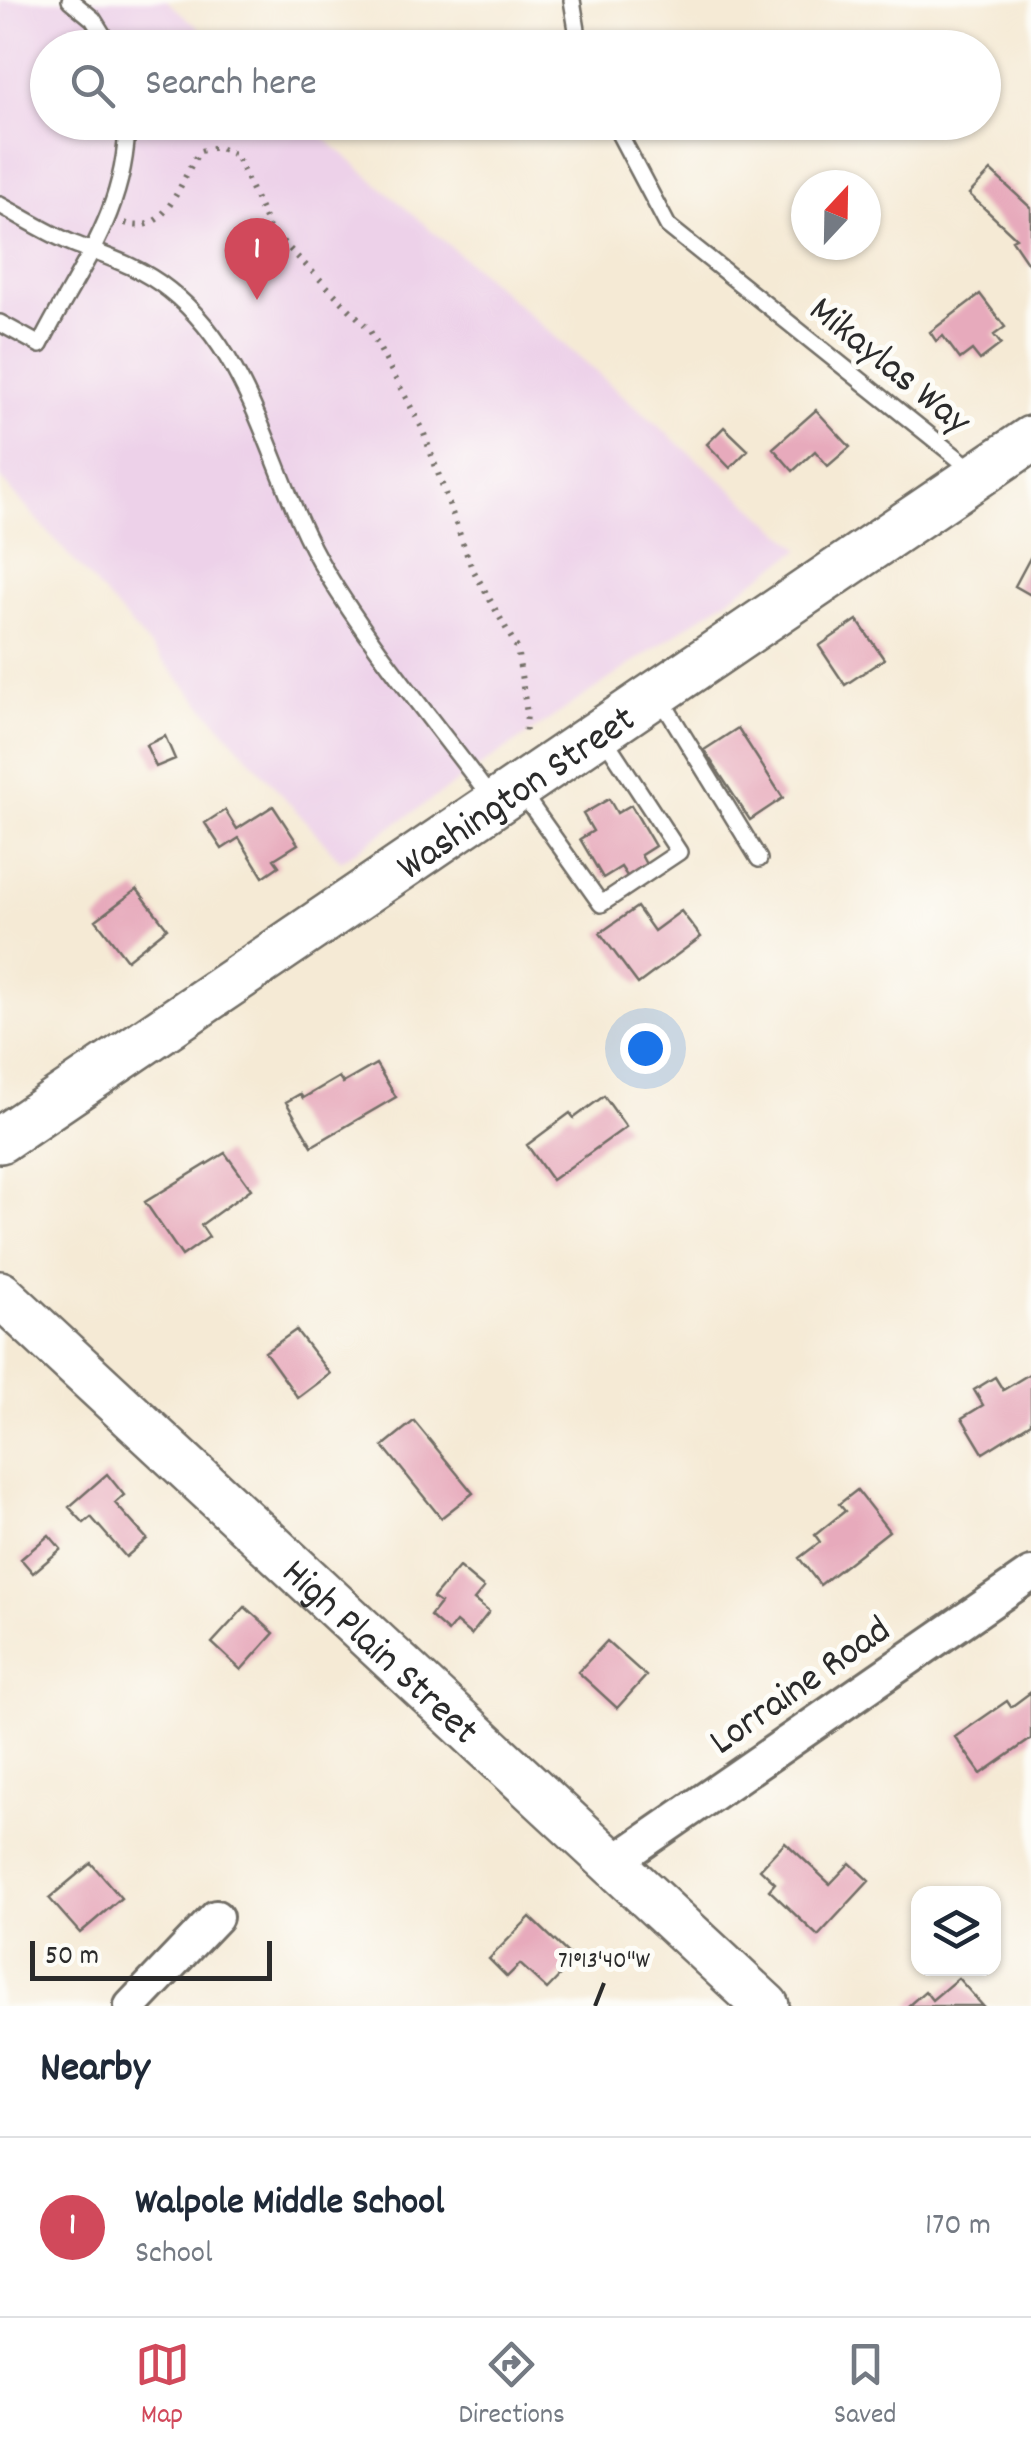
<!DOCTYPE html>
<html lang="en">
<head>
<meta charset="utf-8">
<style>
	:root { --surface:#fff; --page:#f2f2f3; --text:#1f2937; --muted:#747a83; --line:#e0e1e3; --accent:#d1495b }
	body { margin:0; font-family:Dekko,sans-serif; background:var(--page); color:var(--text) }
	.controls { position:absolute; right:30px; bottom:30px; display:grid; overflow:hidden; border-radius:20px; box-shadow:0 2px 8px #0004 }
	.controls button { width:90px; height:90px; display:grid; place-items:center; padding:0; border:0; border-bottom:2px solid var(--line); background:var(--surface); color:var(--text); font:50px sans-serif }
	.compass { position:absolute; left:791px; top:170px; width:90px; height:90px; border-radius:50%; background:var(--surface); box-shadow:0 2px 8px #0004; rotate:22deg }
	.scale { position:absolute; left:30px; bottom:25px; width:242px; box-sizing:border-box; padding-left:10px; border:5px solid #2b2b2b; border-top:0; font-size:28px; line-height:35px; white-space:nowrap; color:#2b2b2b; -webkit-text-stroke:8px #fdfcf7; paint-order:stroke }
	.you { position:absolute; left:645px; top:1048px; width:35px; height:35px; margin:-25px; border:8px solid #fff; border-radius:50%; background:#1a73e8; box-shadow:0 0 0 15px #1a73e833 }
	.badge { display:grid; place-items:center; width:65px; height:65px; border-radius:50%; background:var(--accent); color:#fff; font-size:32px; font-weight:700 }
	.pin { position:absolute; translate:-50% -82px; filter:drop-shadow(0 2px 5px #0008) }
	.pin::after { content:''; position:absolute; top:52px; width:35px; height:30px; background:inherit; clip-path:polygon(0 0,100% 0,50% 100%) }
	.list { margin:0; padding:0; list-style:none }
	h2 { display:flex; justify-content:space-between; align-items:center; height:130px; margin:0; padding:0 40px; font-size:42px }
	h2 small { font-size:32px; font-weight:400; color:var(--muted) }
	.list li { display:grid; grid-template-columns:65px 1fr auto; gap:30px; align-items:center; box-sizing:border-box; height:180px; padding:0 40px; border-top:2px solid var(--line) }
	.list b { display:block; font-size:38px; white-space:nowrap }
	.list p { margin:0; font-size:32px; white-space:nowrap; color:var(--muted) }
	.list em { font-size:32px; font-style:normal; color:var(--muted) }
	.icon { flex:none; width:55px; height:55px; fill:none; stroke:currentColor; stroke-width:2; stroke-linecap:round; stroke-linejoin:round }
	.map { position:relative; flex:none; width:1031px; height:2006px; overflow:hidden }
	.search { position:absolute; background:var(--surface); box-shadow:0 2px 8px #0004; left:30px; right:30px; top:30px; height:110px; display:flex; align-items:center; gap:25px; box-sizing:border-box; padding:0 35px; border-radius:55px; color:var(--muted); font-size:38px }
	.sheet { height:310px; background:var(--surface) }
	nav { display:flex; justify-content:space-around; align-items:center; box-sizing:border-box; height:140px; border-top:2px solid var(--line); background:var(--surface); font-size:28px; color:var(--muted) }
	nav a { display:grid; justify-items:center; gap:5px }
	nav .on { color:var(--accent) }
	.map>svg:first-child { display:block }
	.built { fill:#edd1e9 }
	.building { fill:#e7aabc }
	.lines { fill:none; stroke-linecap:round; stroke-linejoin:round }
	.lane-casing { stroke:#726e66; stroke-width:20 }
	.street-casing { stroke:#726e66; stroke-width:38 }
	.secondary-casing { stroke:#726e66; stroke-width:50 }
	.path { stroke:#726e66; stroke-width:6; stroke-dasharray:2.5 8; stroke-linecap:butt }
	.lane { stroke:#fff; stroke-width:15 }
	.street { stroke:#fff; stroke-width:32 }
	.secondary { stroke:#fff; stroke-width:45 }
	.ticks { fill:none; stroke:#2b2b2b; stroke-width:4 }
	.labels { text-anchor:middle; stroke-width:10; stroke-linejoin:round; paint-order:stroke }
	.street-label { font-size:40px; fill:#2b2b2b; stroke:#fdfcf7 }
	.ticks-label { font-size:25px; text-anchor:middle; fill:#2b2b2b; stroke:#fdfcf7; stroke-width:10; stroke-linejoin:round; paint-order:stroke }
</style>
</head>
<body>
<div class="map">
<svg width="1031" height="2006" viewBox="0 0 1031 2006">
	<rect width="100%" height="100%" fill="#fdfcf7"/>
	<filter id="ink" filterUnits="userSpaceOnUse"><feTurbulence type="fractalNoise" baseFrequency=".01" numOctaves="2"/><feDisplacementMap in="SourceGraphic" scale="20" xChannelSelector="R" yChannelSelector="G"/><feConvolveMatrix kernelMatrix="1 2 1 2 8 2 1 2 1" color-interpolation-filters="sRGB"/></filter>
	<filter id="wash" filterUnits="userSpaceOnUse"><feTurbulence type="fractalNoise" baseFrequency=".0048" numOctaves="4" result="noise"/><feDisplacementMap in="SourceGraphic" scale="40" xChannelSelector="R" yChannelSelector="G"/><feGaussianBlur stdDeviation="2.25" result="paint"/><feColorMatrix in="noise" values="0 0 0 0 0 0 0 0 0 0 0 0 0 0 0 0 0 1.4 0 .05"/><feComposite in="paint" operator="in"/></filter>
	<g filter="url(#wash)">
		<rect width="100%" height="100%" fill="#f5ead5"/>
		<path class="built" d="M 0,0 L 166,0 L 221,47 L 48,48 L 48,122 L 307,123 L 801,549 L 341,861 L 0,478 Z"/>
		<g id="blocks">
			<path class="building" d="M 991,171 L 1031,208 L 1031,268 L 1012,240 L 1016,238 L 969,194 Z
				M 980,294 L 1005,327 L 994,335 L 1001,344 L 980,360 L 972,350 L 960,359 L 943,336 L 936,341 L 930,332 Z
				M 816,410 L 850,447 L 828,466 L 815,451 L 793,471 L 773,448 Z
				M 724,427 L 748,450 L 730,468 L 707,444 Z
				M 1031,556 L 1031,595 L 1015,586 Z
				M 857,620 L 884,659 L 845,685 L 819,646 Z
				M 738,728 L 783,798 L 750,820 L 704,750 Z
				M 165,736 L 175,759 L 156,767 L 146,745 Z
				M 609,799 L 617,813 L 631,805 L 655,846 L 641,855 L 648,868 L 629,879 L 621,867 L 603,878 L 580,839 L 593,831 L 583,814 Z
				M 273,806 L 298,844 L 274,859 L 279,866 L 263,877 L 239,838 L 222,849 L 205,823 L 225,810 L 237,829 Z
				M 137,889 L 167,928 L 127,960 L 96,920 Z
				M 637,907 L 654,931 L 681,911 L 701,937 L 638,984 L 600,933 Z
				M 376,1064 L 396,1097 L 312,1146 L 286,1102 L 300,1094 L 303,1098 L 339,1077 L 343,1083 Z
				M 604,1096 L 626,1127 L 552,1180 L 527,1145 L 570,1113 L 574,1118 Z
				M 225,1153 L 251,1189 L 201,1225 L 209,1237 L 182,1256 L 145,1202 Z
				M 296,1330 L 330,1374 L 298,1398 L 265,1352 Z
				M 1031,1373 L 1031,1423 L 983,1453 L 962,1418 L 983,1405 L 974,1390 L 995,1377 L 1003,1390 Z
				M 414,1421 L 473,1493 L 441,1518 L 383,1446 Z
				M 107,1474 L 124,1495 L 115,1503 L 147,1539 L 126,1557 L 91,1517 L 84,1523 L 69,1507 Z
				M 857,1490 L 889,1531 L 820,1585 L 799,1558 L 820,1542 L 815,1535 L 845,1511 L 839,1504 Z
				M 49,1535 L 61,1549 L 33,1573 L 21,1559 Z
				M 459,1567 L 484,1588 L 474,1600 L 489,1612 L 471,1635 L 456,1622 L 448,1632 L 430,1616 L 440,1603 L 433,1598 Z
				M 245,1607 L 274,1633 L 241,1670 L 212,1643 Z
				M 607,1641 L 646,1676 L 617,1708 L 578,1672 Z
				M 1031,1692 L 1031,1739 L 981,1774 L 955,1737 L 1007,1701 L 1011,1707 Z
				M 785,1842 L 830,1884 L 850,1863 L 869,1881 L 818,1936 L 769,1890 L 775,1883 L 760,1869 Z
				M 91,1863 L 121,1898 L 80,1933 L 49,1898 Z
				M 530,1917 L 575,1960 L 547,1989 L 520,1964 L 507,1977 L 489,1959 Z
				M 958,1978 L 983,2006 L 908,2006 L 925,1991 L 932,2000 Z"/>
		</g>
	</g>
	<g filter="url(#ink)">
		<use href="#blocks" fill-opacity="0" stroke="#726e66" stroke-width="2.5"/>
		<g class="lines">
			<g class="lane-casing">
				<path id="lane" d="M 70,0 L 93,19 L 111,48
					M 572,0 L 580,48
					M 613,122 L 668,226 L 975,472
					M 0,205 C 24,218 49,234 74,244 C 108,257 139,266 169,290 C 258,360 270,480 326,572 C 374,652 437,725 492,800
					M 0,323 L 40,345 C 79,267 126,214 127,122
					M 659,696 L 759,859
					M 520,790 L 601,904 L 679,852 L 603,736"/>
			</g>
			<g class="street-casing">
				<path id="street" d="M 613,1863 L 1031,1574
					M 131,2006 L 216,1917"/>
			</g>
			<g class="secondary-casing">
				<g id="secondary">
					<path id="s1" d="M 0,1140 L 1031,439"/>
					<path id="s2" d="M 0,1294 L 766,2006"/>
				</g>
			</g>
			<path class="path" d="M 125,223 C 168,239 181,176 200,151 L 217,147 L 236,155 L 269,228 L 369,329 L 422,428 L 471,566 L 517,648 L 527,714 L 525,738"/>
			<use href="#lane" class="lane"/>
			<use href="#street" class="street"/>
			<use href="#secondary" class="secondary"/>
		</g>
	</g>
	<path class="ticks" d="M 595,2006 L 604,1983"/>
	<g class="labels">
		<g class="street-label">
			<text transform="translate(892 363) rotate(39)" y="14">Mikaylas Way</text>
			<text dy="14" stroke="none"><textPath href="#s1" startOffset="622">Washington Street</textPath></text>
			<text dy="14" stroke="none"><textPath href="#s2" startOffset="522">High Plain Street</textPath></text>
			<text transform="translate(798 1683) rotate(-35)" y="14">Lorraine Road</text>
		</g>
	</g>
	<g class="ticks-label">
		<text x="604" y="1967">71°13'40"W</text>
	</g>
</svg>
<div class="controls">
<button><svg class="icon" aria-label="layers" viewBox="0 0 24 24"><path d="M12 4l9 5-9 5-9-5zM3 14l9 5 9-5"/></svg></button>
</div>
<svg class="compass" viewBox="-18 -18 36 36"><path d="M0-13l5 13h-10z" fill="#e53935"/><path d="M0 13l5-13h-10z" fill="#747a83"/></svg>
<div class="scale">50 m</div>
<div class="you"></div>
<div class="pin badge" style="left:257px;top:300px">1</div>
<div class="search"><svg class="icon" aria-label="search" viewBox="0 0 24 24"><circle cx="10" cy="10" r="6"/><path d="M15 15l6 6"/></svg>Search here</div>
</div>
<section class="sheet">
<h2>Nearby<small></small></h2>
<ul class="list">
<li><span class="badge">1</span><div><b>Walpole Middle School</b><p>School</p></div><em>170 m</em></li>
</ul>
</section>
<nav>
<a class="on"><svg class="icon" aria-label="map" viewBox="0 0 24 24"><path d="M3 6l6-2 6 2 6-2v14l-6 2-6-2-6 2zM9 4v14M15 6v14"/></svg>Map</a>
<a><svg class="icon" aria-label="directions" viewBox="0 0 24 24"><path d="M12 3l9 9-9 9-9-9zM9 14v-3h6M13 9l2 2-2 2"/></svg>Directions</a>
<a><svg class="icon" aria-label="saved" viewBox="0 0 24 24"><path d="M7 4h10v16l-5-4-5 4z"/></svg>Saved</a>
</nav>
</body>
</html>
